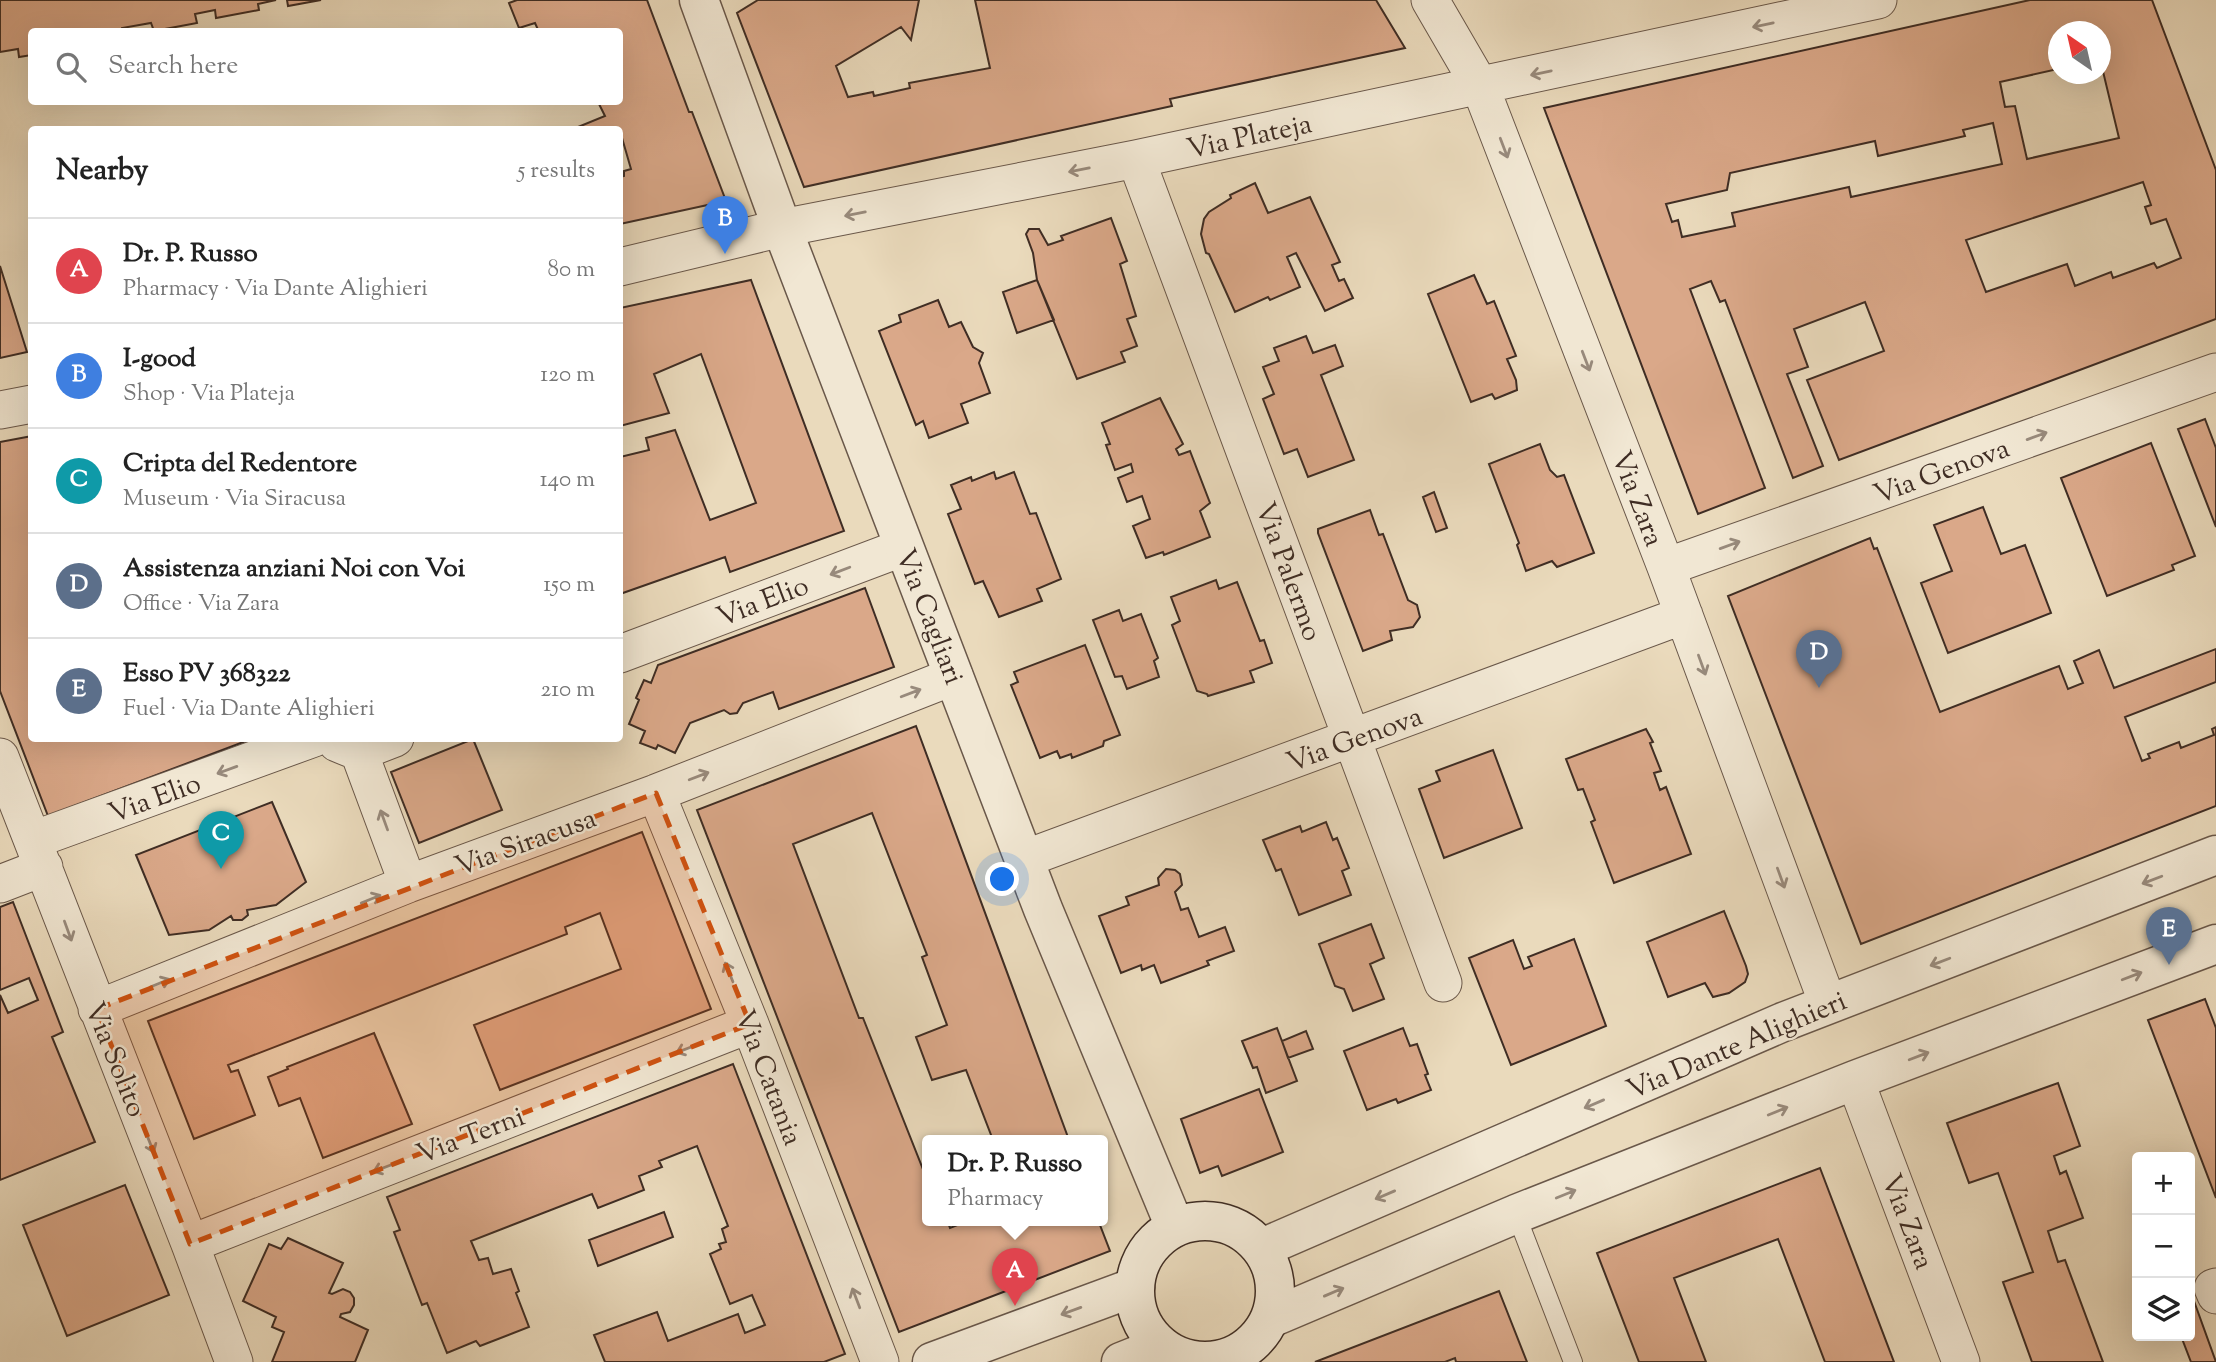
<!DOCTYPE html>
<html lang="en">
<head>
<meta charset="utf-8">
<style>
	:root { --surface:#fff; --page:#f6f6f6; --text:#222; --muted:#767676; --line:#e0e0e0; --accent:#2563eb }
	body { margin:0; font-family:"Sorts Mill Goudy",serif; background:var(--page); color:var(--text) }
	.controls { position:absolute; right:21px; bottom:21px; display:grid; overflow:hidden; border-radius:7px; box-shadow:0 7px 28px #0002 }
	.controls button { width:63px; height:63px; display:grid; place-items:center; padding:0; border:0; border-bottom:2px solid var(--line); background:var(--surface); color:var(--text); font:35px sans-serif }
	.compass { position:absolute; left:2048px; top:21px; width:63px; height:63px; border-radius:50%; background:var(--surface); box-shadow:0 7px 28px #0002; rotate:326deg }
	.you { position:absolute; left:1003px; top:880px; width:24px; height:24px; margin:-18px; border:5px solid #fff; border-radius:50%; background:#1a73e8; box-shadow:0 0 0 10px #1a73e833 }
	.badge { display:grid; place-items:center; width:46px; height:46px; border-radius:50%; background:var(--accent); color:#fff; font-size:23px; font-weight:700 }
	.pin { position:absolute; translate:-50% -58px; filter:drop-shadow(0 2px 4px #0008) }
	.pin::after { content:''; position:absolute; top:37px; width:24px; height:21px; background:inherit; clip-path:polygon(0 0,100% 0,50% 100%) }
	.popup { position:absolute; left:922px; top:1135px; width:186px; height:91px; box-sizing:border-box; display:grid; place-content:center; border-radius:7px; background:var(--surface); filter:drop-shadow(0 2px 5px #0005); font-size:23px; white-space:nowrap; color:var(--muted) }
	.popup b { font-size:26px; color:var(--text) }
	.popup::after { content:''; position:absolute; left:50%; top:100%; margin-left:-14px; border:14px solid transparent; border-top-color:var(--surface) }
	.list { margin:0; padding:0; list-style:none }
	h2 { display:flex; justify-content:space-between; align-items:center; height:91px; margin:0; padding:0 28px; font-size:30px }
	h2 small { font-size:23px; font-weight:400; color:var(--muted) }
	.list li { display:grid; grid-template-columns:46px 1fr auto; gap:21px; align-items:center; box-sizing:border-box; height:105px; padding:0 28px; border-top:2px solid var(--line) }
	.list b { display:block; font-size:26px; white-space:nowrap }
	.list p { margin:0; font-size:23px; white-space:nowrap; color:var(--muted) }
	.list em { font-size:23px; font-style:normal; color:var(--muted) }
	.icon { flex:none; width:38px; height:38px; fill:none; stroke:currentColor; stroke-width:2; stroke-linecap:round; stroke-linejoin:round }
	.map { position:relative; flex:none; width:2216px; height:1362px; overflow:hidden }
	.search { position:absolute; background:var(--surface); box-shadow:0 7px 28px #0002; left:28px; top:28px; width:595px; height:77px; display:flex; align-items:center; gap:18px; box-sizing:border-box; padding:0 24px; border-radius:7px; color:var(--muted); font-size:26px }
	.panel { position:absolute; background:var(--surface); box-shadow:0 7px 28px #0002; left:28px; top:126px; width:595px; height:616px; border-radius:7px }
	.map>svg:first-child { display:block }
	.building { fill:#daa889; stroke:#3f2d24; stroke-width:2; fill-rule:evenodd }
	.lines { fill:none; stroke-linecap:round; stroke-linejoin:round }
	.service-casing { stroke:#6a584a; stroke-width:20 }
	.minor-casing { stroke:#6a584a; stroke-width:39 }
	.tertiary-casing { stroke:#6a584a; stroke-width:41 }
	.secondary-casing { stroke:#3f2d24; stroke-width:41 }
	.service { stroke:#f1e7d3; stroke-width:18 }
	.minor { stroke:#f1e7d3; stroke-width:37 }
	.tertiary { stroke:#f1e7d3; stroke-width:38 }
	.secondary { stroke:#f1e7d3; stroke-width:38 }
	.oneway { stroke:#988a7c }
	.marked { fill:#cf5210; fill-opacity:0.2; stroke:#cf5210; stroke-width:5; stroke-dasharray:14 9; stroke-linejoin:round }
	.labels { text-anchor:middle; stroke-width:5; stroke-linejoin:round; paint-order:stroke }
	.street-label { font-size:28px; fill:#3f2d24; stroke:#f1e7d3 }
</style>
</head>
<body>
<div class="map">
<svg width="2216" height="1362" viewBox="0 0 2216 1362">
	<rect width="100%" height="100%" fill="#eadabc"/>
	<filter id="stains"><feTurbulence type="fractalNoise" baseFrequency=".00286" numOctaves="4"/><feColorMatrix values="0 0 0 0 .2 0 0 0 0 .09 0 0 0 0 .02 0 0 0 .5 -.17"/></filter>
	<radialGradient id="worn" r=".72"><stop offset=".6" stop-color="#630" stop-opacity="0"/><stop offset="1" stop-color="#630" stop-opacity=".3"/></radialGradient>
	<path class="building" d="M 0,0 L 276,0 L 258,4 L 259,10 L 216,18 L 215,10 L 195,14 L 197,23 L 154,31 L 151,23 L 122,28 L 122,32 L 32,32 L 32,55 L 19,57 L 18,49 L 0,52 Z
		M 287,0 L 321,0 L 288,6 Z
		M 517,0 L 647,0 L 689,112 L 692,112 L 726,201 L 620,224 L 620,177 L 624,176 L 624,171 L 631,169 L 622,138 L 620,139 L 620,130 L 580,130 L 578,127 L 605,116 L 598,102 L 620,102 L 620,32 L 539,32 L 535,23 L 519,28 L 509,3 Z
		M 758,0 L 919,0 L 911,40 L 901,27 L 836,66 L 848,97 L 873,92 L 874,96 L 910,88 L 909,83 L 990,68 L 975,0 L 1376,0 L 1405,48 L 1170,99 L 1172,106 L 804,187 L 737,13 Z
		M 2030,0 L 2152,0 L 2216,170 L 2216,319 L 1839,460 L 1807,380 L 1884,351 L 1865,302 L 1794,329 L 1808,367 L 1787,374 L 1823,466 L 1793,478 L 1725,300 L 1720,302 L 1711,281 L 1690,289 L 1765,488 L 1698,514 L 1544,108 ZM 2058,32 L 2100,32 L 2100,59 L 2119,138 L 2027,159 L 2015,106 L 2005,107 L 2000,82 L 2058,69 ZM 1993,123 L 2002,164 L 1851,197 L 1849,187 L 1732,213 L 1735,226 L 1682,237 L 1678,220 L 1672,222 L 1666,204 L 1727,190 L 1730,173 L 1875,141 L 1878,156 L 1965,136 L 1963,130 ZM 2143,182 L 2151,205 L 2145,207 L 2151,224 L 2166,219 L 2181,258 L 2157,268 L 2154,263 L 2113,278 L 2111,272 L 2075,286 L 2067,264 L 1986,292 L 1966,240 Z
		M 1255,183 L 1268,213 L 1310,197 L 1340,262 L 1332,265 L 1339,281 L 1344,279 L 1353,298 L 1325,311 L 1296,253 L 1287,257 L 1300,287 L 1270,300 L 1268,297 L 1235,312 L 1209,254 L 1206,253 L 1201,234 L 1204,219 L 1209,212 L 1231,198 L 1230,195 Z
		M 1111,218 L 1127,261 L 1120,264 L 1136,316 L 1127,319 L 1137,346 L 1121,352 L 1125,362 L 1077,379 L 1037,280 L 1033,253 L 1026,234 L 1029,229 L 1039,229 L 1048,245 L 1063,240 L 1061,236 Z
		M 0,266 L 27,352 L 0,358 Z
		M 1474,275 L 1487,304 L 1494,301 L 1516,356 L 1507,359 L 1516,380 L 1517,390 L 1495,399 L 1492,394 L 1471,402 L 1428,294 Z
		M 751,280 L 844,531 L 730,572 L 725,557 L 620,594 L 620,457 L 649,450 L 646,438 L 675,430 L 710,520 L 756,503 L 701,354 L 654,374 L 669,413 L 620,426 L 620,308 Z
		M 1037,280 L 1054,320 L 1017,333 L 1003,292 Z
		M 938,300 L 949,327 L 961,322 L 973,347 L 983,353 L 979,363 L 990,393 L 961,404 L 968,423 L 929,438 L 923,421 L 916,425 L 879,331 L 901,322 L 899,315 Z
		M 1306,336 L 1313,353 L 1335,345 L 1343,366 L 1321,375 L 1354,460 L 1308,477 L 1297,449 L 1284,454 L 1263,399 L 1274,394 L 1263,367 L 1279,361 L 1274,348 Z
		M 1160,398 L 1183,444 L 1176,449 L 1179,455 L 1190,451 L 1210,503 L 1200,511 L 1210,537 L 1164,555 L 1163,552 L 1146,558 L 1133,526 L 1150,519 L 1142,496 L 1127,502 L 1118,478 L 1133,472 L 1131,464 L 1115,470 L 1106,445 L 1110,444 L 1102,423 Z
		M 2205,419 L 2216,448 L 2216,527 L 2178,429 Z
		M 32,436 L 32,738 L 254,738 L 48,816 L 0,691 L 0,442 Z
		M 2151,443 L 2195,556 L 2172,565 L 2174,570 L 2107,596 L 2061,478 Z
		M 1540,444 L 1550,470 L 1557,477 L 1564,475 L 1594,553 L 1557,567 L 1552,561 L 1526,571 L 1517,545 L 1519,543 L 1489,464 Z
		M 994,472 L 996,479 L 1014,472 L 1030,514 L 1036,513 L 1061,579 L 1037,589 L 1042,601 L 999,617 L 983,581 L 975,584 L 948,514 L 961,509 L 951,485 L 971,477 L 972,481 Z
		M 1434,492 L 1447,528 L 1436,532 L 1423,497 Z
		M 1983,507 L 2001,554 L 2025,545 L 2051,613 L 1948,653 L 1921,583 L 1952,571 L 1934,525 Z
		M 1370,510 L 1379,535 L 1383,534 L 1408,600 L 1417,605 L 1420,617 L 1413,627 L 1390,631 L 1392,640 L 1363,651 L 1318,533 L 1318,529 Z
		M 1870,538 L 1874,549 L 1877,548 L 1940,712 L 2059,666 L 2068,689 L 2083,683 L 2074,661 L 2099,650 L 2114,688 L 2216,649 L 2216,682 L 2125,717 L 2142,761 L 2150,758 L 2148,754 L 2179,742 L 2181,748 L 2214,735 L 2212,729 L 2216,727 L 2216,806 L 1861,944 L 1728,596 Z
		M 1216,580 L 1219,589 L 1237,582 L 1260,641 L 1264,640 L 1272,663 L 1250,671 L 1254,682 L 1208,696 L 1207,694 L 1197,691 L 1172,625 L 1180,621 L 1171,597 Z
		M 865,588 L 894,667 L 779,709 L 773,692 L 743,703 L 737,713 L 730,714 L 724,710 L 690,723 L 675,753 L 658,745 L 656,749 L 640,743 L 645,731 L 629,724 L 639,700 L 636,698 L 644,680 L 651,683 L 658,665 Z
		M 1119,610 L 1123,621 L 1141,614 L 1158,658 L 1154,661 L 1159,677 L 1127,689 L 1122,676 L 1115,677 L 1093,620 Z
		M 1085,645 L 1120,735 L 1104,741 L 1103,746 L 1072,758 L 1071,754 L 1060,758 L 1057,751 L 1040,758 L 1011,685 L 1018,682 L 1014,672 Z
		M 916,726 L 1069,1140 L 993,1140 L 966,1070 L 932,1080 L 916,1037 L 947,1025 L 922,957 L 927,955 L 872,813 L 793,844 L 859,1018 L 863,1018 L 928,1182 L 928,1220 L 947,1220 L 950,1228 L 970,1220 L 1098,1220 L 1110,1251 L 899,1332 L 697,810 Z
		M 1646,729 L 1653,742 L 1650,743 L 1661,771 L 1654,773 L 1660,790 L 1666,787 L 1691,854 L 1614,883 L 1591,822 L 1595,820 L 1583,789 L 1578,790 L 1566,759 Z
		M 473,739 L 502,810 L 419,843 L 391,772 Z
		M 1493,750 L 1522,828 L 1444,858 L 1419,789 L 1440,781 L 1436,771 Z
		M 272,802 L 306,882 L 276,905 L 247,910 L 248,915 L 242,920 L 233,920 L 231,916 L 209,930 L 169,935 L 136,855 Z
		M 1326,822 L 1333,840 L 1337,838 L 1349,868 L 1342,871 L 1351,895 L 1299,915 L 1281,869 L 1276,871 L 1263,840 L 1300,826 L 1302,832 Z
		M 642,832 L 711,1009 L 500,1090 L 474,1025 L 621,969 L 600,913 L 565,927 L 567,934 L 228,1065 L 231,1072 L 238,1070 L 255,1115 L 194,1139 L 148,1021 Z
		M 1166,869 L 1175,870 L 1180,874 L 1182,885 L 1175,892 L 1181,910 L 1188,908 L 1199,937 L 1225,927 L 1234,951 L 1207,961 L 1209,965 L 1161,983 L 1154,965 L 1142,970 L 1141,965 L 1121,973 L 1099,916 L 1129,905 L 1126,897 L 1159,885 L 1158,878 Z
		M 13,902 L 63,1032 L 52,1037 L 95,1142 L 0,1180 L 0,995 L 8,1013 L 38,1000 L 29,978 L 0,990 L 0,907 Z
		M 1724,911 L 1746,966 L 1748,974 L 1745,982 L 1729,993 L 1713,997 L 1705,983 L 1668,997 L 1647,942 Z
		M 1371,924 L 1384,958 L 1370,964 L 1384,999 L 1353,1011 L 1344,989 L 1335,986 L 1319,944 Z
		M 1574,939 L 1606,1026 L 1511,1065 L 1469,958 L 1513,940 L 1524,969 L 1532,966 L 1528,957 Z
		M 2205,999 L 2216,1028 L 2216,1198 L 2148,1020 Z
		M 1277,1028 L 1297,1081 L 1266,1093 L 1257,1067 L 1253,1068 L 1242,1041 Z
		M 1403,1028 L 1410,1046 L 1417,1044 L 1428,1074 L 1425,1075 L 1431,1090 L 1398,1103 L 1396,1099 L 1367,1110 L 1344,1051 Z
		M 1306,1031 L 1313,1049 L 1288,1058 L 1282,1041 Z
		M 374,1033 L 412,1124 L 323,1158 L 300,1098 L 279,1106 L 268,1077 L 288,1069 L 287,1067 Z
		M 733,1064 L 845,1354 L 824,1362 L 605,1362 L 594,1335 L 657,1312 L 668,1341 L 738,1314 L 745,1333 L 765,1325 L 752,1295 L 730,1304 L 710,1254 L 721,1249 L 719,1244 L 726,1242 L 722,1229 L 728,1226 L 697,1146 L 659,1161 L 662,1167 L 639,1176 L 644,1190 L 598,1208 L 592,1194 L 471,1241 L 479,1260 L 488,1258 L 493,1274 L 511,1269 L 519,1291 L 516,1293 L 529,1327 L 480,1346 L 476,1341 L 447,1353 L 427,1303 L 422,1305 L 394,1232 L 400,1230 L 387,1197 Z
		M 2058,1083 L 2080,1146 L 2054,1156 L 2060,1174 L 2066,1171 L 2083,1218 L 2048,1231 L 2058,1262 L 2065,1260 L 2103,1362 L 2032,1362 L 2003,1282 L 2033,1272 L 1998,1173 L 1969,1183 L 1947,1123 Z
		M 1259,1089 L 1283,1152 L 1222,1176 L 1218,1166 L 1200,1173 L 1181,1119 Z
		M 1820,1168 L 1894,1362 L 1825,1362 L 1778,1239 L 1674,1278 L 1706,1362 L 1639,1362 L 1597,1253 Z
		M 125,1185 L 169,1295 L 67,1336 L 23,1225 Z
		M 664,1212 L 673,1237 L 598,1266 L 589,1240 Z
		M 288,1238 L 343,1263 L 329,1293 L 332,1294 L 343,1289 L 350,1292 L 354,1298 L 354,1305 L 350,1312 L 341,1314 L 340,1317 L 368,1330 L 355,1362 L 272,1362 L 284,1332 L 272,1327 L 276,1317 L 243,1301 L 269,1244 L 281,1249 Z
		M 2190,1290 L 2216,1362 L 2191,1362 L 2181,1336 L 2190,1336 Z
		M 1499,1291 L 1527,1362 L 1456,1362 L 1455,1358 L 1445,1362 L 1315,1362 Z"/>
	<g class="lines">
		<g class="service-casing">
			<path id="service" d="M 1516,1214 L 1573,1362"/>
		</g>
		<g class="minor-casing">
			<path id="minor" d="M 1430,0 L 1480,86 L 1666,567 L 1828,1004
				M 1136,159 L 1443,983
				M 620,267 L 782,228 L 1136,159 L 1878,0
				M 0,410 L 32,404
				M 1666,567 L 2216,372
				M 620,654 L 904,547
				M 337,743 L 359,752 L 395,738
				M 359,752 L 408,884
				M 0,757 L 190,1244 L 234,1362
				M 656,793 L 750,1024 L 880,1362
				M 33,840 L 314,738
				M 1024,859 L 1684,615
				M 0,884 L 44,867
				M 97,1009 L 408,884 L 656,793 L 954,676
				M 1855,1080 L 1961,1362
				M 190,1244 L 750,1024
				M 2216,1287 L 2213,1288 L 2216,1295"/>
		</g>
		<g class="tertiary-casing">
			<path id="tertiary" d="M 699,0 L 782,228 L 1043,909 L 1175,1227
				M 1262,1248 L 1783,1022 L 2216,855
				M 1271,1318 L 1516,1214 L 1855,1080 L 2216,944
				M 1223,1360 L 1224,1362
				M 932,1362 L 1135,1287
				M 1121,1362 L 1161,1346"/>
		</g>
		<g class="secondary-casing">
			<path id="secondary" d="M1135 1291a70 70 0 1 1 140 0a70 70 0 1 1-140 0Z"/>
		</g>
		<use href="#service" class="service"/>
		<use href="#minor" class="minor"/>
		<use href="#tertiary" class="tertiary"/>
		<use href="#secondary" class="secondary"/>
	</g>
	<defs><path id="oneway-shaft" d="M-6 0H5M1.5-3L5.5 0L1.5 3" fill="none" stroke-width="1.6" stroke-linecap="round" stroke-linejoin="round" transform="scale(1.75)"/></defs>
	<g class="oneway">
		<use href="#oneway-shaft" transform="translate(1763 25) rotate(168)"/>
		<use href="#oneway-shaft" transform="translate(1541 73) rotate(168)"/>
		<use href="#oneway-shaft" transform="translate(1504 148) rotate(69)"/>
		<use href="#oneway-shaft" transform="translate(1079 170) rotate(169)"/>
		<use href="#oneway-shaft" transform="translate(855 214) rotate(169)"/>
		<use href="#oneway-shaft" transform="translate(1586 361) rotate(69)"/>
		<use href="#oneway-shaft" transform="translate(2037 436) rotate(-20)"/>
		<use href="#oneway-shaft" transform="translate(1730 545) rotate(-20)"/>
		<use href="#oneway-shaft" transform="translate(840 571) rotate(159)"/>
		<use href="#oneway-shaft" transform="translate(1702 665) rotate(70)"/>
		<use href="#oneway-shaft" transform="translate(911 693) rotate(-21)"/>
		<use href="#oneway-shaft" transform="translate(227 770) rotate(160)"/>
		<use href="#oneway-shaft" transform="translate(699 776) rotate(-21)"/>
		<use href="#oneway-shaft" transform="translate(384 820) rotate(-110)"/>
		<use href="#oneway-shaft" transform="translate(1781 878) rotate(70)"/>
		<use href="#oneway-shaft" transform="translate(2152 880) rotate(159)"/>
		<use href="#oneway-shaft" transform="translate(371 899) rotate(-22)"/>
		<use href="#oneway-shaft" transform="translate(68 931) rotate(70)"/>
		<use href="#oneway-shaft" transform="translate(1940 962) rotate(159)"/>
		<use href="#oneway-shaft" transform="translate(729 972) rotate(-112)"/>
		<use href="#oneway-shaft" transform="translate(2132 976) rotate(-21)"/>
		<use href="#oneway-shaft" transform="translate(160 983) rotate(-22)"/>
		<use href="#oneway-shaft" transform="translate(686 1049) rotate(159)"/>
		<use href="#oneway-shaft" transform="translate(1919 1056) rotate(-21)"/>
		<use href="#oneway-shaft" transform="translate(1594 1104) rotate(157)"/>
		<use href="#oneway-shaft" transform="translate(1778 1111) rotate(-22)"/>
		<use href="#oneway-shaft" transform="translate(150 1143) rotate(68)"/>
		<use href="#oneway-shaft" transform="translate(383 1168) rotate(159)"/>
		<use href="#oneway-shaft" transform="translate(1566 1194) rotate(-22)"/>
		<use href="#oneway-shaft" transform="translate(1385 1195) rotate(157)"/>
		<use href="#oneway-shaft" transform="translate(1334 1292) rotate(-23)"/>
		<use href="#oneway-shaft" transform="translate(856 1298) rotate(-111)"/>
		<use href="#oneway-shaft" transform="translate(1071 1311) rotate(160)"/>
	</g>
	<path class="marked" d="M 656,793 L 750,1024 L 190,1244 L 97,1009 Z"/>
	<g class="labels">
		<g class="street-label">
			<text transform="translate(1249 135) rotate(-12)" y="10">Via Plateja</text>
			<text transform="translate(1941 470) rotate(-20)" y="10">Via Genova</text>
			<text transform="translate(1639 498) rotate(69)" y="10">Via Zara</text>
			<text transform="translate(1290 571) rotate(70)" y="10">Via Palermo</text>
			<text transform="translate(762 600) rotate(-21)" y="10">Via Elio</text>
			<text transform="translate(931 616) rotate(69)" y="10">Via Cagliari</text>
			<text transform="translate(1354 738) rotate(-20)" y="10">Via Genova</text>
			<text transform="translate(154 797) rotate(-20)" y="10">Via Elio</text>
			<text transform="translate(525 841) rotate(-20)" y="10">Via Siracusa</text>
			<text transform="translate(1736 1044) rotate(-23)" y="10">Via Dante Alighieri</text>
			<text transform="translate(117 1059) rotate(68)" y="10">Via Solìto</text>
			<text transform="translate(770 1077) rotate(69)" y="10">Via Catania</text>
			<text transform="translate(470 1134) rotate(-21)" y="10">Via Terni</text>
			<text transform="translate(1909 1221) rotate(69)" y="10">Via Zara</text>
		</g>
	</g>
	<rect width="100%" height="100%" filter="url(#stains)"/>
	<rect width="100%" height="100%" fill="url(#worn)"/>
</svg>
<div class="controls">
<button>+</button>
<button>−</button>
<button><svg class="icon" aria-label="layers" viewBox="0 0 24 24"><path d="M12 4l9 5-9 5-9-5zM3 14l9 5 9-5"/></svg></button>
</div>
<svg class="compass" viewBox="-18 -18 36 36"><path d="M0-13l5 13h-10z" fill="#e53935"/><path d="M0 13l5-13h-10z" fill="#767676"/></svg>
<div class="you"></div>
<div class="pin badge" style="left:1015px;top:1306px;background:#e0444e">A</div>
<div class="popup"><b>Dr. P. Russo</b>Pharmacy</div>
<div class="pin badge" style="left:725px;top:254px;background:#3f7fe0">B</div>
<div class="pin badge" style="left:221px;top:869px;background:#0f9aa8">C</div>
<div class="pin badge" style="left:1819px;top:688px;background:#5c6f8a">D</div>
<div class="pin badge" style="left:2169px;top:965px;background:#5c6f8a">E</div>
<div class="search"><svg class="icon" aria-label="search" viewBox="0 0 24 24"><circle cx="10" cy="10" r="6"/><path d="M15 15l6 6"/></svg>Search here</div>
<section class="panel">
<h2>Nearby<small>5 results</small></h2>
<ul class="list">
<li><span class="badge" style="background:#e0444e">A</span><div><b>Dr. P. Russo</b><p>Pharmacy · Via Dante Alighieri</p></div><em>80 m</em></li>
<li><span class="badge" style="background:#3f7fe0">B</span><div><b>I-good</b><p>Shop · Via Plateja</p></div><em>120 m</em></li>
<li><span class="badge" style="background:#0f9aa8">C</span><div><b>Cripta del Redentore</b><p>Museum · Via Siracusa</p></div><em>140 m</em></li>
<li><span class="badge" style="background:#5c6f8a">D</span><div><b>Assistenza anziani Noi con Voi</b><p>Office · Via Zara</p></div><em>150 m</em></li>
<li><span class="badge" style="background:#5c6f8a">E</span><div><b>Esso PV 368322</b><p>Fuel · Via Dante Alighieri</p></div><em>210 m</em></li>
</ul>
</section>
</div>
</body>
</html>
